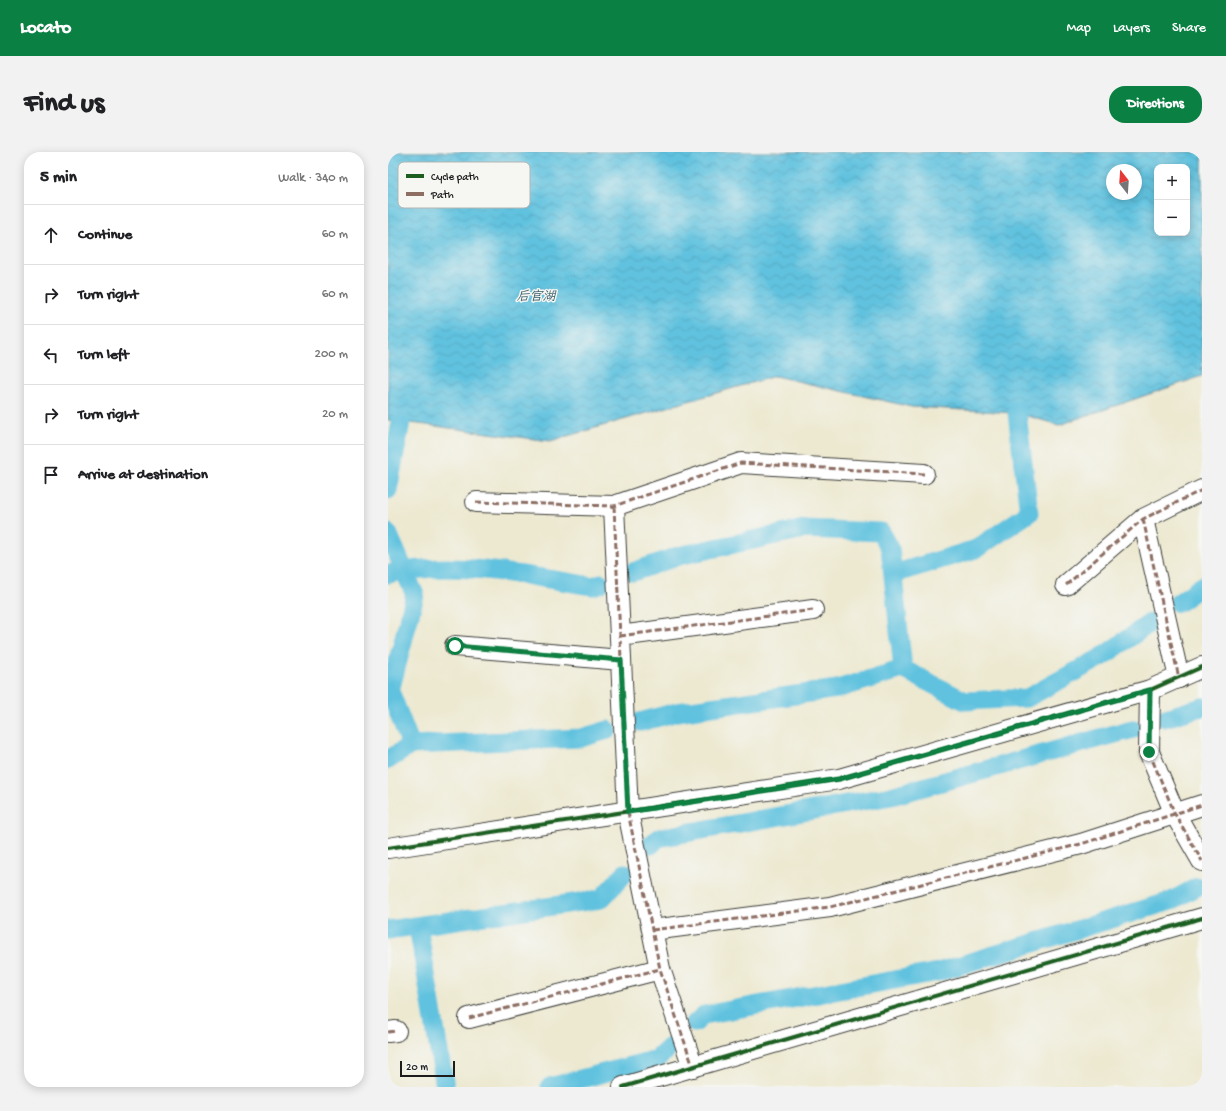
<!DOCTYPE html>
<html lang="en">
<head>
<meta charset="utf-8">
<style>
	:root { --surface:#fff; --page:#f2f2f2; --text:#202124; --muted:#757577; --line:#e0e0e0; --accent:#0b8043 }
	body { margin:0; font-family:"Gochi Hand","LXGW WenKai TC",sans-serif; background:var(--page); color:var(--text) }
	.controls { position:absolute; right:12px; top:12px; display:grid; overflow:hidden; border-radius:8px; box-shadow:0 2px 10px #0003 }
	.controls button { width:36px; height:36px; display:grid; place-items:center; padding:0; border:0; border-bottom:1px solid var(--line); background:var(--surface); color:var(--text); font:20px sans-serif }
	.compass { position:absolute; left:718px; top:12px; width:36px; height:36px; border-radius:50%; background:var(--surface); box-shadow:0 2px 10px #0003; rotate:343deg }
	.scale { position:absolute; left:12px; bottom:10px; width:55px; box-sizing:border-box; padding-left:4px; border:2px solid #1c1c1c; border-top:0; font-size:11px; line-height:14px; white-space:nowrap; color:#1c1c1c; -webkit-text-stroke:3px #f6f6f2; paint-order:stroke }
	.stop { position:absolute; width:12px; height:12px; margin:-9px; border:3px solid #0b8043; border-radius:50%; background:#fff }
	.stop.end { background:#0b8043; border-color:#fff; box-shadow:0 1px 4px #0008 }
	.list { margin:0; padding:0; list-style:none }
	h2 { display:flex; justify-content:space-between; align-items:center; height:52px; margin:0; padding:0 16px; font-size:17px }
	h2 small { font-size:13px; font-weight:400; color:var(--muted) }
	.list li { display:grid; grid-template-columns:26px 1fr auto; gap:12px; align-items:center; box-sizing:border-box; height:60px; padding:0 16px; border-top:1px solid var(--line) }
	.list b { display:block; font-size:15px; white-space:nowrap }
	.list em { font-size:13px; font-style:normal; color:var(--muted) }
	.icon { flex:none; width:22px; height:22px; fill:none; stroke:currentColor; stroke-width:2; stroke-linecap:round; stroke-linejoin:round }
	.map { position:relative; flex:none; width:814px; height:935px; overflow:hidden; border-radius:16px }
	header { display:flex; align-items:center; gap:24px; box-sizing:border-box; height:56px; padding:0 20px; background:var(--accent); color:#fff }
	header strong { font-size:19px }
	nav { display:flex; gap:22px; margin-inline-start:auto; font-size:14px }
	.intro { display:flex; align-items:center; justify-content:space-between; box-sizing:border-box; height:96px; padding:0 24px }
	h1 { margin:0; font-size:28px }
	.button { padding:10px 18px; border-radius:16px; background:var(--accent); color:#fff; font-size:14px; font-weight:700 }
	main { display:flex; gap:24px; padding:0 24px }
	aside { flex:1; background:var(--surface); border-radius:16px; box-shadow:0 2px 10px #0003 }
	.map>svg:first-child { display:block }
	.water { fill:url(#water-waves); stroke:#3e6f7e; fill-rule:evenodd }
	.lines { fill:none; stroke-linecap:round; stroke-linejoin:round }
	.canal { stroke:#61c2df; stroke-width:19 }
	.minor-casing { stroke:#3b3b37; stroke-width:22 }
	.minor { stroke:#fff; stroke-width:20 }
	.quiet { stroke:#8d6e63; stroke-width:3; stroke-dasharray:6 3; stroke-linecap:butt }
	.cycleway-casing { stroke:#f6f6f2; stroke-width:6 }
	.cycleway { stroke:#1b5e20; stroke-width:4 }
	.route { stroke:#0b8043; stroke-width:5 }
	.labels { text-anchor:middle; stroke-width:3; stroke-linejoin:round; paint-order:stroke }
	.water-label { font-size:13px; font-style:italic; fill:#385e6a; stroke:#f6f6f2 }
	.key { fill:#f6f6f2; stroke:#b5b5b2; stroke-width:1 }
	.key-label { font-size:11px; fill:#1c1c1c }
</style>
</head>
<body>
<header>
<strong>Locato</strong>
<nav><a>Map</a><a>Layers</a><a>Share</a></nav>
</header>
<div class="intro"><h1>Find us</h1><a class="button">Directions</a></div>
<main>
<aside>
<h2>5 min<small>Walk · 340 m</small></h2>
<ul class="list">
<li><svg class="icon" aria-label="ahead" viewBox="0 0 24 24"><path d="M12 20V5M6 11l6-6 6 6"/></svg><div><b>Continue</b></div><em>60 m</em></li>
<li><svg class="icon" aria-label="right" viewBox="0 0 24 24"><path d="M7 20v-9h11M14 6l5 5-5 5"/></svg><div><b>Turn right</b></div><em>60 m</em></li>
<li><svg class="icon" aria-label="left" viewBox="0 0 24 24"><path d="M17 20v-9H6M10 6l-5 5 5 5"/></svg><div><b>Turn left</b></div><em>200 m</em></li>
<li><svg class="icon" aria-label="right" viewBox="0 0 24 24"><path d="M7 20v-9h11M14 6l5 5-5 5"/></svg><div><b>Turn right</b></div><em>20 m</em></li>
<li><svg class="icon" aria-label="arrive" viewBox="0 0 24 24"><path d="M6 21V4h12l-3 4 3 4H6"/></svg><div><b>Arrive at destination</b></div></li>
</ul>
</aside>
<div class="map">
<svg width="814" height="935" viewBox="0 0 814 935">
	<defs>
		<pattern id="water-waves" width="16" height="10" patternUnits="userSpaceOnUse"><rect width="16" height="10" fill="#61c2df"/><path d="M0 5q4-4 8 0t8 0" fill="none" stroke="#54a6bf"/></pattern>
	</defs>
	<rect width="100%" height="100%" fill="#f6f6f2"/>
	<filter id="ink" filterUnits="userSpaceOnUse"><feTurbulence type="fractalNoise" baseFrequency=".025" numOctaves="2"/><feDisplacementMap in="SourceGraphic" scale="8" xChannelSelector="R" yChannelSelector="G"/><feConvolveMatrix kernelMatrix="1 2 1 2 8 2 1 2 1" color-interpolation-filters="sRGB"/></filter>
	<filter id="wash" filterUnits="userSpaceOnUse"><feTurbulence type="fractalNoise" baseFrequency=".012" numOctaves="4" result="noise"/><feDisplacementMap in="SourceGraphic" scale="16" xChannelSelector="R" yChannelSelector="G"/><feGaussianBlur stdDeviation="0.9" result="paint"/><feColorMatrix in="noise" values="0 0 0 0 0 0 0 0 0 0 0 0 0 0 0 0 0 1.4 0 .05"/><feComposite in="paint" operator="in"/></filter>
	<g filter="url(#wash)">
		<rect width="100%" height="100%" fill="#ede9d1"/>
		<path class="water" d="M 0,0 L 814,0 L 814,224 L 671,273 L 629,261 L 524,255 L 387,224 L 162,289 L 0,268 ZM 769,15 L 799,15 L 799,81 L 769,81 ZM 724,18 L 748,18 L 748,42 L 724,42 Z"/>
		<g class="lines">
			<path class="canal" d="M 0,338 L 13,270
				M 0,381 L 27,443 L 2,539 L 23,593
				M 245,420 L 290,404 L 416,377 L 493,380 L 502,396 L 515,517 L 577,549 L 639,546 L 714,505 L 762,471
				M 0,422 C 68,407 137,424 205,434 L 213,431
				M 505,422 L 588,397 L 641,361 L 629,261
				M 790,451 L 814,434
				M 777,566 L 814,555
				M 252,570 L 289,560 L 449,537 L 515,517
				M 0,608 L 23,593 L 193,586 L 220,578
				M 263,693 L 270,686 L 503,644 L 745,577
				M 30,774 L 57,935
				M 0,778 L 213,747 L 237,721
				M 307,871 L 316,863 L 550,820 L 783,749 L 809,735
				M 162,935 L 269,907 L 282,895"/>
		</g>
	</g>
	<g filter="url(#ink)">
		<g class="lines">
			<g class="minor-casing">
				<path id="minor" d="M 88,350 L 226,354 L 353,311 L 536,322
					M 226,354 L 240,660 L 272,817 L 305,915
					M 755,367 L 791,526
					M 678,433 L 755,367 L 814,338
					M 232,484 L 425,458
					M 67,494 L 233,508
					M 762,538 L 761,600 L 787,662 L 814,709
					M 0,696 L 451,627 L 762,538 L 814,515
					M 264,778 L 442,755 L 693,692 L 814,653
					M 81,866 L 272,817
					M 0,880 L 8,879
					M 235,935 L 814,766"/>
			</g>
			<use href="#minor" class="minor"/>
			<path class="quiet" d="M 88,350 L 226,354 L 353,311 L 536,322
				M 226,354 L 240,660 L 272,817 L 305,915
				M 755,367 L 791,526
				M 678,433 L 755,367 L 814,338
				M 232,484 L 425,458
				M 67,494 L 233,508
				M 762,538 L 761,600 L 787,662 L 814,709
				M 264,778 L 442,755 L 693,692 L 814,653
				M 81,866 L 272,817
				M 0,880 L 8,879"/>
			<g class="cycleway-casing">
				<path id="cycleway" d="M 0,696 L 451,627 L 762,538 L 814,515
					M 235,935 L 814,766"/>
			</g>
			<use href="#cycleway" class="cycleway"/>
		</g>
	</g>
	<g class="lines" filter="url(#ink)">
		<path class="route" d="M 67,494 L 233,508 L 240,660 L 451,627 L 762,538 L 761,600"/>
	</g>
	<g class="labels">
		<g class="water-label">
			<text x="148" y="148">后官湖</text>
		</g>
	</g>
	<rect x="10" y="10" width="132" height="46" rx="6" class="key"/>
	<rect x="18" y="22" width="18" height="4" fill="#1b5e20"/>
	<rect x="18" y="40" width="18" height="4" fill="#8d6e63"/>
	<g class="key-label">
		<text x="43" y="28">Cycle path</text>
		<text x="43" y="46">Path</text>
	</g>
</svg>
<div class="controls">
<button>+</button>
<button>−</button>
</div>
<svg class="compass" viewBox="-18 -18 36 36"><path d="M0-13l5 13h-10z" fill="#e53935"/><path d="M0 13l5-13h-10z" fill="#757577"/></svg>
<div class="scale">20 m</div>
<div class="stop" style="left:67px;top:494px"></div>
<div class="stop end" style="left:761px;top:600px"></div>
</div>
</main>
</body>
</html>
